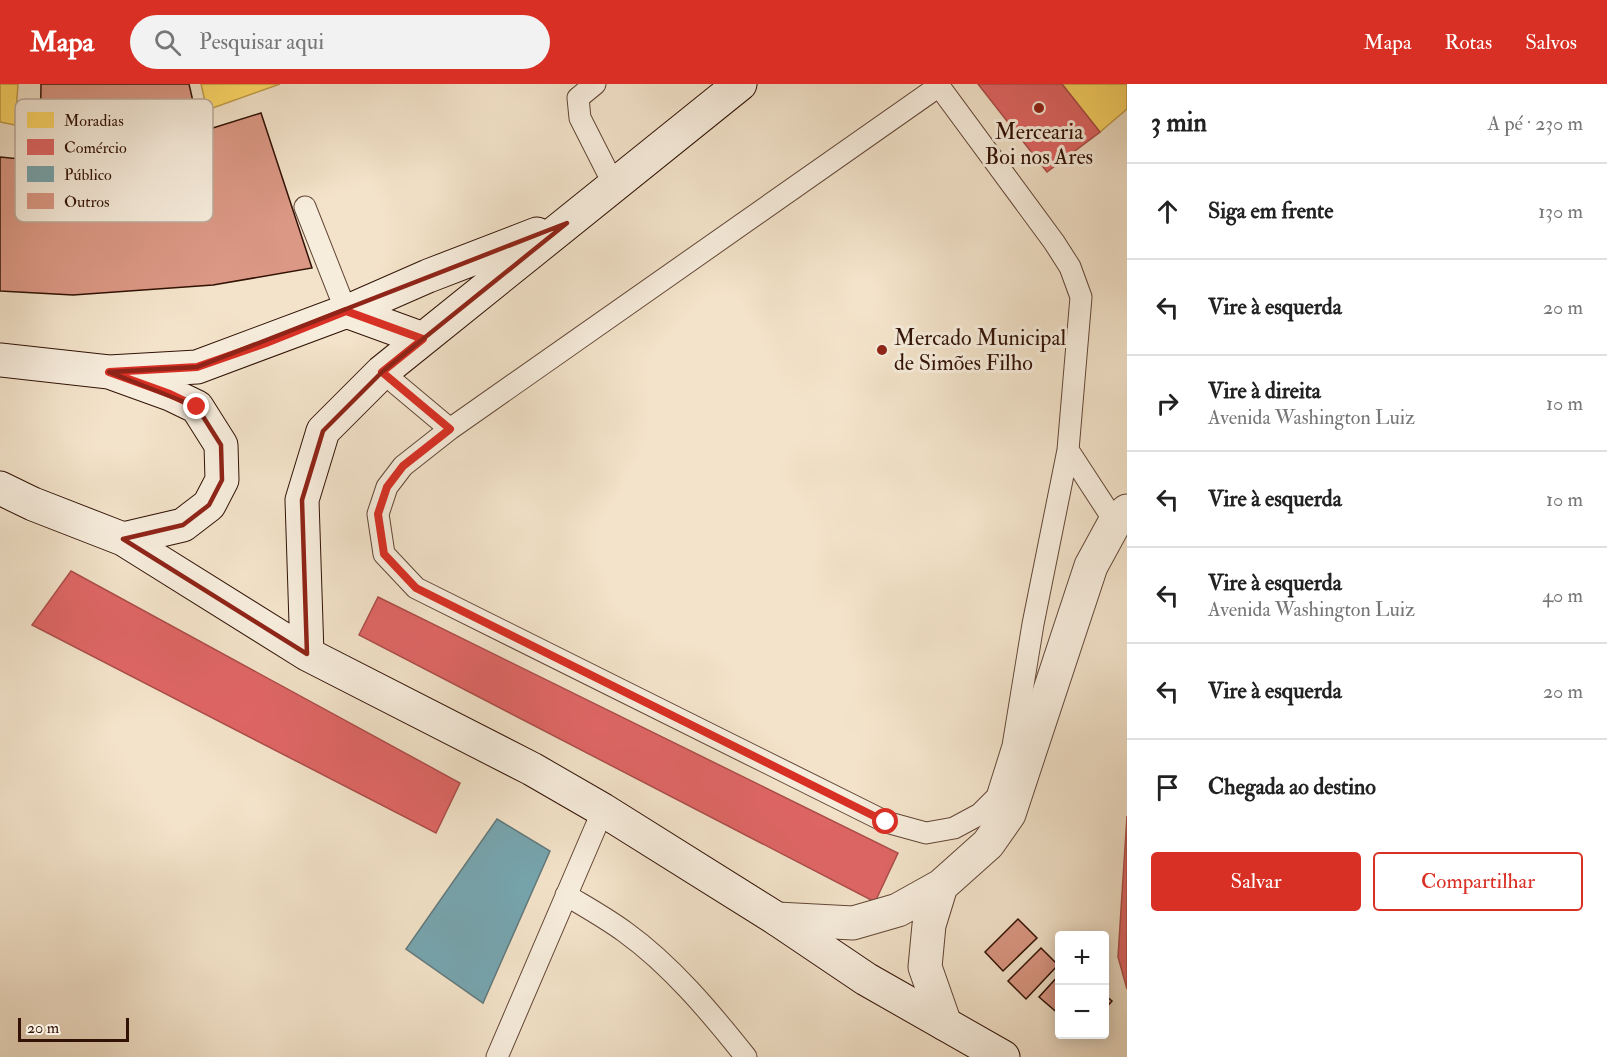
<!DOCTYPE html>
<html lang="pt">
<head>
<meta charset="utf-8">
<style>
	:root { --surface:#fff; --page:#f2f2f2; --text:#222; --muted:#767676; --line:#e0e0e0; --accent:#d93025 }
	body { margin:0; font-family:"IM FELL Double Pica",serif; background:var(--page); color:var(--text) }
	.controls { position:absolute; right:18px; bottom:18px; display:grid; overflow:hidden; border-radius:6px; box-shadow:0 3px 15px #0003 }
	.controls button { width:54px; height:54px; display:grid; place-items:center; padding:0; border:0; border-bottom:2px solid var(--line); background:var(--surface); color:var(--text); font:30px sans-serif }
	.scale { position:absolute; left:18px; bottom:15px; width:111px; box-sizing:border-box; padding-left:6px; border:3px solid #311205; border-top:0; font-size:16px; line-height:21px; white-space:nowrap; color:#311205; -webkit-text-stroke:4px #f7eddd; paint-order:stroke }
	.stop { position:absolute; width:18px; height:18px; margin:-14px; border:4px solid #d93025; border-radius:50%; background:#fff }
	.stop.end { background:#d93025; border-color:#fff; box-shadow:0 2px 6px #0008 }
	.list { margin:0; padding:0; list-style:none }
	h2 { display:flex; justify-content:space-between; align-items:center; height:78px; margin:0; padding:0 24px; font-size:26px }
	h2 small { font-size:20px; font-weight:400; color:var(--muted) }
	.list li { display:grid; grid-template-columns:39px 1fr auto; gap:18px; align-items:center; box-sizing:border-box; height:96px; padding:0 24px; border-top:2px solid var(--line) }
	.list b { display:block; font-size:22px; white-space:nowrap }
	.list p { margin:0; font-size:20px; white-space:nowrap; color:var(--muted) }
	.list em { font-size:20px; font-style:normal; color:var(--muted) }
	.actions { display:flex; gap:12px; padding:18px 24px }
	.actions a { flex:1; padding:14px 0; border:2px solid var(--accent); border-radius:6px; text-align:center; font-size:21px; color:var(--accent) }
	.actions .main { background:var(--accent); color:#fff }
	.icon { flex:none; width:33px; height:33px; fill:none; stroke:currentColor; stroke-width:2; stroke-linecap:round; stroke-linejoin:round }
	.map { position:relative; flex:none; width:1127px; height:973px; overflow:hidden }
	header { display:flex; align-items:center; gap:36px; box-sizing:border-box; height:84px; padding:0 30px; background:var(--accent); color:#fff }
	header strong { font-size:28px }
	nav { display:flex; gap:33px; margin-inline-start:auto; font-size:21px }
	.search { width:420px; height:54px; background:var(--page); display:flex; align-items:center; gap:15px; box-sizing:border-box; padding:0 21px; border-radius:33px; color:var(--muted); font-size:22px }
	main { display:flex }
	aside { flex:1; background:var(--surface) }
	.map>svg:first-child { display:block }
	.homes { fill:#ffd966; stroke:#c19d49; stroke-width:1.5 }
	.shops { fill:#e06666; stroke:#ac4d49; stroke-width:1.5 }
	.public { fill:#76a5af; stroke:#61797c; stroke-width:1.5 }
	.building { fill:#db9885; stroke:#311205; stroke-width:1.5 }
	.lines { fill:none; stroke-linecap:round; stroke-linejoin:round }
	.lane-casing { stroke:#624636; stroke-width:23 }
	.street-casing { stroke:#624636; stroke-width:35 }
	.secondary-casing { stroke:#311205; stroke-width:35 }
	.lane { stroke:#f7eddd; stroke-width:21 }
	.street { stroke:#f7eddd; stroke-width:33 }
	.secondary { stroke:#f7eddd; stroke-width:33 }
	.route { stroke:#d93025; stroke-width:8 }
	.marked { fill:none; stroke:#8f2418; stroke-width:4.5; stroke-linejoin:round }
	.poi-dot { fill:#8f2418; stroke:#f7eddd; stroke-width:2 }
	.labels { text-anchor:middle; stroke-width:6; stroke-linejoin:round; paint-order:stroke }
	.poi-label { font-size:22px; fill:#311205; stroke:#f7eddd }
	.key { fill:#f7eddd; stroke:#bcab9c; stroke-width:1.5 }
	.key-label { font-size:16px; fill:#311205 }
</style>
</head>
<body>
<header>
<strong>Mapa</strong>
<div class="search"><svg class="icon" aria-label="search" viewBox="0 0 24 24"><circle cx="10" cy="10" r="6"/><path d="M15 15l6 6"/></svg>Pesquisar aqui</div>
<nav><a>Mapa</a><a>Rotas</a><a>Salvos</a></nav>
</header>
<main>
<div class="map">
<svg width="1127" height="973" viewBox="0 0 1127 973">
	<rect width="100%" height="100%" fill="#f3e3ca"/>
	<filter id="stains"><feTurbulence type="fractalNoise" baseFrequency=".00333" numOctaves="4"/><feColorMatrix values="0 0 0 0 .2 0 0 0 0 .09 0 0 0 0 .02 0 0 0 .5 -.17"/></filter>
	<radialGradient id="worn" r=".72"><stop offset=".6" stop-color="#630" stop-opacity="0"/><stop offset="1" stop-color="#630" stop-opacity=".3"/></radialGradient>
	<path class="homes" d="M 0,0 L 18,0 L 15,41 L 0,38 Z
		M 201,0 L 280,0 L 207,26 Z
		M 1062,0 L 1127,0 L 1127,25 L 1100,48 Z"/>
	<path class="shops" d="M 978,0 L 1062,0 L 1100,48 L 1047,88 Z
		M 71,487 L 460,699 L 436,749 L 32,541 Z
		M 378,513 L 898,769 L 875,818 L 359,551 Z
		M 1127,732 L 1127,905 L 1118,873 Z"/>
	<path class="public" d="M 497,735 L 550,767 L 483,919 L 406,865 Z"/>
	<path class="building" d="M 41,0 L 189,0 L 200,48 L 261,29 L 312,184 L 213,201 L 73,211 L 0,207 L 0,73 L 40,77 Z
		M 1018,835 L 1037,854 L 1003,887 L 985,868 Z
		M 1041,864 L 1058,881 L 1026,915 L 1008,897 Z
		M 1060,890 L 1060,931 L 1039,913 Z
		M 1104,910 L 1112,917 L 1104,926 Z"/>
	<g class="lines">
		<g class="lane-casing">
			<path id="lane" d="M 595,0 L 578,14 L 580,34 L 614,101
				M 938,0 L 939,2 L 1054,158 L 1070,183 L 1081,213 L 1068,366 L 1033,540 L 1013,662 L 997,713 L 980,730 L 954,744 L 926,749 L 886,738 L 416,504 L 384,470 L 378,430 L 387,403 L 403,382 L 450,345 L 939,2
				M 305,123 L 346,227
				M 382,288 L 450,345
				M 1068,366 L 1115,438
				M 566,811 C 586,823 606,834 625,848 C 671,881 711,929 746,973
				M 497,973 L 603,726"/>
		</g>
		<g class="street-casing">
			<path id="street" d="M 941,802 L 929,841 L 925,883 L 945,940
				M 777,835 L 853,839 L 898,826 L 941,802 L 988,760 L 1009,730 L 1091,482 L 1115,438 L 1127,427"/>
		</g>
		<g class="secondary-casing">
			<path id="secondary" d="M 346,227 L 423,255
				M 0,276 L 109,288 L 170,310 L 197,323 L 221,361 L 222,396 L 209,421 L 183,441 L 123,455
				M 109,288 L 197,283 L 355,224 L 428,192 L 537,150
				M 0,404 L 33,420 L 123,455 L 307,570 L 532,685 L 603,726 L 777,835 L 866,895 L 1003,973
				M 307,570 L 302,416 L 323,347 L 382,288 L 740,0"/>
		</g>
		<use href="#lane" class="lane"/>
		<use href="#street" class="street"/>
		<use href="#secondary" class="secondary"/>
	</g>
	<g class="lines">
		<path class="route" d="M 197,323 L 170,310 L 109,288 L 197,283 L 266,259 L 346,227 L 423,255 L 382,288 L 450,345 L 403,382 L 387,403 L 378,430 L 384,470 L 416,504 L 886,738"/>
	</g>
	<path class="marked" d="M 567,139 L 382,288 L 323,347 L 302,416 L 307,570 L 123,455 L 183,441 L 209,421 L 222,396 L 221,361 L 197,323 L 109,288 L 197,283 Z"/>
	<g class="poi-dot">
		<circle cx="1039" cy="24" r="6"/>
		<circle cx="882" cy="266" r="6"/>
	</g>
	<g class="labels">
		<g class="poi-label">
			<text x="1039" y="55">Mercearia<tspan x="1039" dy="25">Boi nos Ares</tspan></text>
			<text x="894" y="261" text-anchor="start">Mercado Municipal<tspan x="894" dy="25">de Simões Filho</tspan></text>
		</g>
	</g>
	<rect x="15" y="15" width="198" height="123" rx="9" class="key"/>
	<rect x="27" y="28" width="27" height="16" fill="#ffd966"/>
	<rect x="27" y="55" width="27" height="16" fill="#e06666"/>
	<rect x="27" y="82" width="27" height="16" fill="#76a5af"/>
	<rect x="27" y="109" width="27" height="16" fill="#db9885"/>
	<g class="key-label">
		<text x="64" y="42">Moradias</text>
		<text x="64" y="69">Comércio</text>
		<text x="64" y="96">Público</text>
		<text x="64" y="123">Outros</text>
	</g>
	<rect width="100%" height="100%" filter="url(#stains)"/>
	<rect width="100%" height="100%" fill="url(#worn)"/>
</svg>
<div class="controls">
<button>+</button>
<button>−</button>
</div>
<div class="scale">20 m</div>
<div class="stop" style="left:886px;top:738px"></div>
<div class="stop end" style="left:197px;top:323px"></div>
</div>
<aside>
<h2>3 min<small>A pé · 230 m</small></h2>
<ul class="list">
<li><svg class="icon" aria-label="ahead" viewBox="0 0 24 24"><path d="M12 20V5M6 11l6-6 6 6"/></svg><div><b>Siga em frente</b></div><em>130 m</em></li>
<li><svg class="icon" aria-label="left" viewBox="0 0 24 24"><path d="M17 20v-9H6M10 6l-5 5 5 5"/></svg><div><b>Vire à esquerda</b></div><em>20 m</em></li>
<li><svg class="icon" aria-label="right" viewBox="0 0 24 24"><path d="M7 20v-9h11M14 6l5 5-5 5"/></svg><div><b>Vire à direita</b><p>Avenida Washington Luiz</p></div><em>10 m</em></li>
<li><svg class="icon" aria-label="left" viewBox="0 0 24 24"><path d="M17 20v-9H6M10 6l-5 5 5 5"/></svg><div><b>Vire à esquerda</b></div><em>10 m</em></li>
<li><svg class="icon" aria-label="left" viewBox="0 0 24 24"><path d="M17 20v-9H6M10 6l-5 5 5 5"/></svg><div><b>Vire à esquerda</b><p>Avenida Washington Luiz</p></div><em>40 m</em></li>
<li><svg class="icon" aria-label="left" viewBox="0 0 24 24"><path d="M17 20v-9H6M10 6l-5 5 5 5"/></svg><div><b>Vire à esquerda</b></div><em>20 m</em></li>
<li><svg class="icon" aria-label="arrive" viewBox="0 0 24 24"><path d="M6 21V4h12l-3 4 3 4H6"/></svg><div><b>Chegada ao destino</b></div></li>
</ul>
<div class="actions"><a class="main">Salvar</a><a>Compartilhar</a></div>
</aside>
</main>
</body>
</html>
